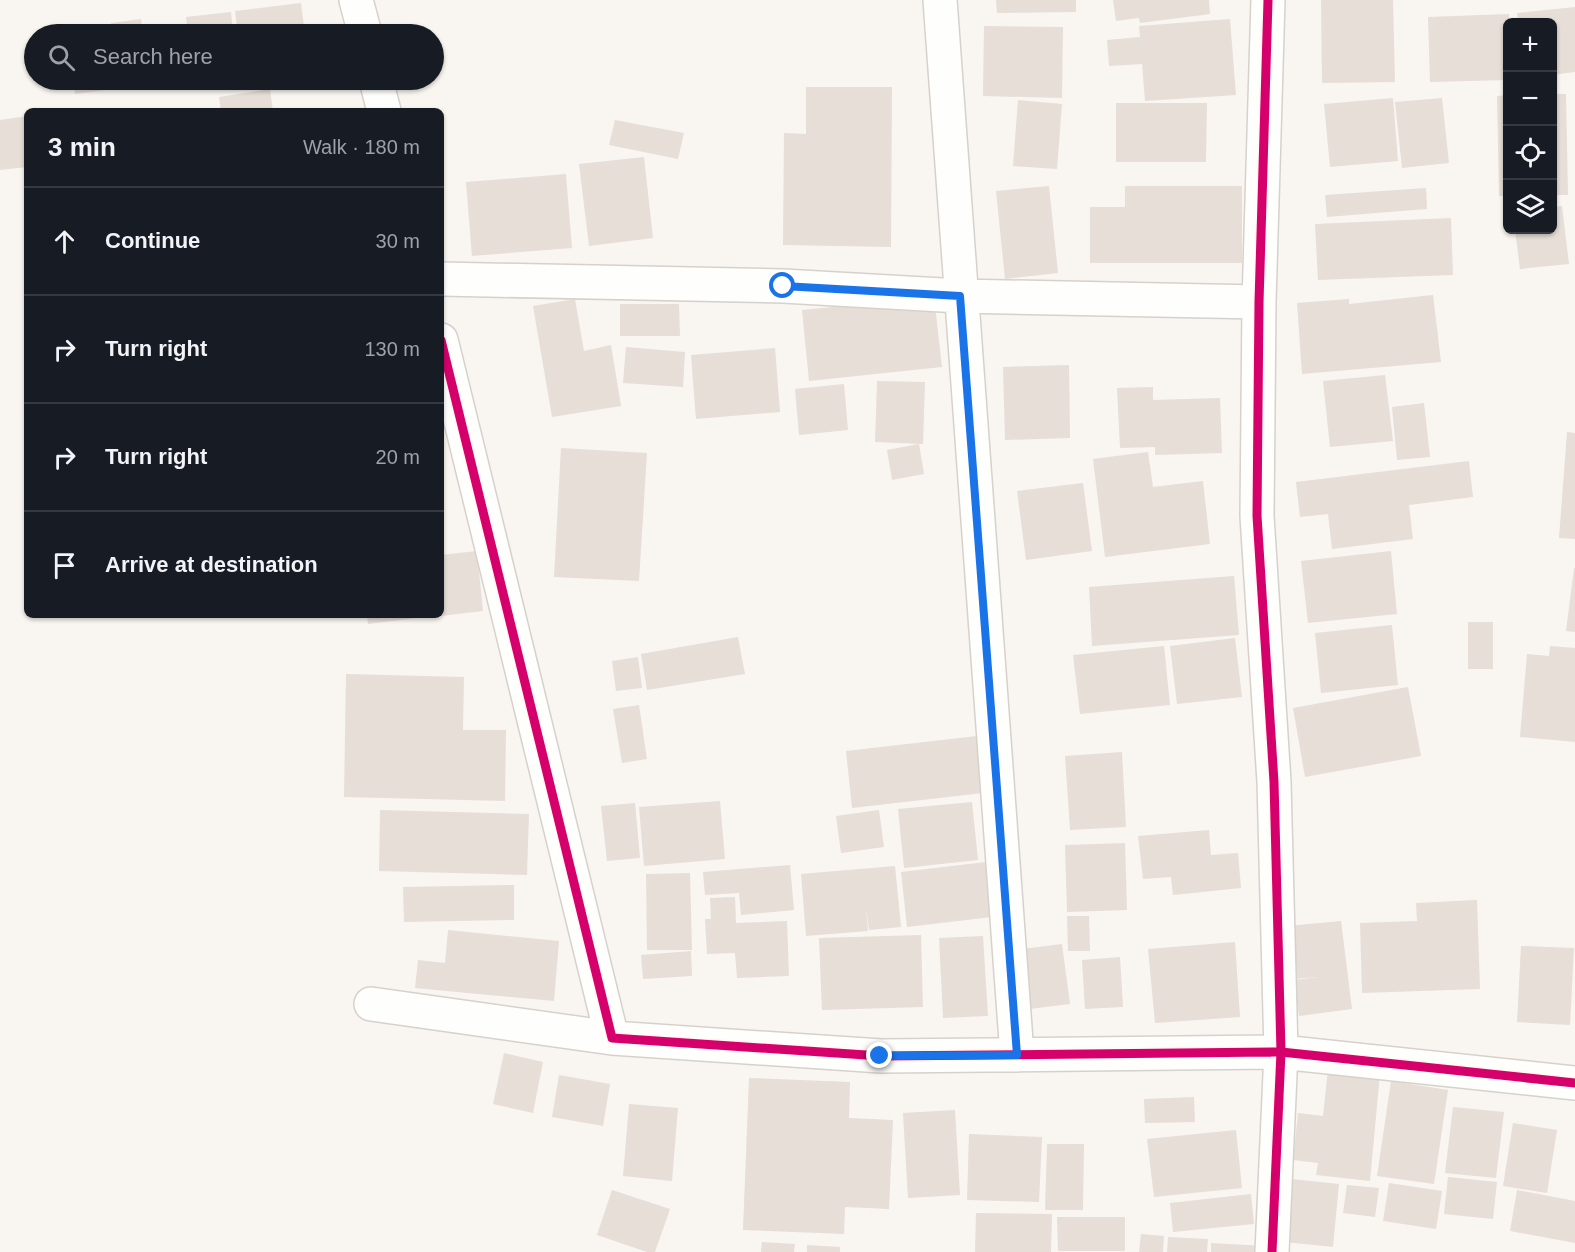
<!DOCTYPE html>
<html lang="en">
<head>
<meta charset="utf-8">
<style>
	:root { --surface:#171b24; --page:#242831; --text:#f1f3f6; --muted:#9ea1a6; --line:#363941 }
	body { margin:0; font-family:Arial,sans-serif; background:var(--page); color:var(--text) }
	.controls { position:absolute; right:18px; top:18px; display:grid; overflow:hidden; border-radius:9px; box-shadow:0 2px 4px #0004 }
	.controls button { width:54px; height:54px; display:grid; place-items:center; padding:0; border:0; border-bottom:2px solid var(--line); background:var(--surface); color:var(--text); font:30px sans-serif }
	.stop { position:absolute; width:18px; height:18px; margin:-14px; border:4px solid #1a73e8; border-radius:50%; background:#fff }
	.stop.end { background:#1a73e8; border-color:#fff; box-shadow:0 2px 6px #0008 }
	.list { margin:0; padding:0; list-style:none }
	h2 { display:flex; justify-content:space-between; align-items:center; height:78px; margin:0; padding:0 24px; font-size:26px }
	h2 small { font-size:20px; font-weight:400; color:var(--muted) }
	.list li { display:grid; grid-template-columns:39px 1fr auto; gap:18px; align-items:center; box-sizing:border-box; height:108px; padding:0 24px; border-top:2px solid var(--line) }
	.list b { display:block; font-size:22px; white-space:nowrap }
	.list em { font-size:20px; font-style:normal; color:var(--muted) }
	.icon { flex:none; width:33px; height:33px; fill:none; stroke:currentColor; stroke-width:2; stroke-linecap:round; stroke-linejoin:round }
	.map { position:relative; flex:none; width:1575px; height:1252px; overflow:hidden }
	.search { position:absolute; background:var(--surface); box-shadow:0 2px 4px #0004; left:24px; top:24px; width:420px; height:66px; display:flex; align-items:center; gap:15px; box-sizing:border-box; padding:0 21px; border-radius:33px; color:var(--muted); font-size:22px }
	.panel { position:absolute; background:var(--surface); box-shadow:0 2px 4px #0004; left:24px; top:108px; width:420px; height:510px; border-radius:9px }
	.map>svg:first-child { display:block }
	.building { fill:#e6ded7 }
	.lines { fill:none; stroke-linecap:round; stroke-linejoin:round }
	.minor-casing { stroke:#d7d1cb; stroke-width:36 }
	.minor { stroke:#fefefd; stroke-width:33 }
	.cycleway-casing { stroke:#fffaf3; stroke-width:13 }
	.cycleway { stroke:#d6006c; stroke-width:9 }
	.route { stroke:#1a73e8; stroke-width:8 }
</style>
</head>
<body>
<div class="map">
<svg width="1575" height="1252" viewBox="0 0 1575 1252">
	<rect width="100%" height="100%" fill="#f9f5f0"/>
	<path class="building" d="M 996,0 L 1076,0 L 1076,12 L 997,13 Z
		M 1113,0 L 1209,0 L 1210,14 L 1140,23 L 1139,18 L 1116,21 Z
		M 1321,0 L 1393,0 L 1395,82 L 1322,83 Z
		M 301,3 L 305,34 L 238,34 L 235,11 Z
		M 1575,7 L 1575,72 L 1552,75 L 1552,22 L 1518,22 L 1517,13 Z
		M 231,12 L 233,34 L 188,34 L 186,17 Z
		M 1509,14 L 1508,80 L 1430,82 L 1428,17 Z
		M 141,19 L 143,34 L 113,34 L 111,23 Z
		M 1230,19 L 1236,95 L 1145,101 L 1142,64 L 1109,66 L 1107,40 L 1140,37 L 1139,26 Z
		M 984,26 L 1063,27 L 1062,98 L 983,96 Z
		M 74,80 L 112,80 L 113,89 L 75,94 Z
		M 118,80 L 165,80 L 165,82 L 119,88 Z
		M 806,87 L 892,87 L 891,247 L 783,245 L 784,133 L 806,134 Z
		M 270,89 L 273,111 L 221,111 L 219,97 Z
		M 1552,94 L 1566,94 L 1568,195 L 1552,195 Z
		M 1508,95 L 1508,196 L 1499,196 L 1497,96 Z
		M 1393,98 L 1398,161 L 1330,167 L 1324,104 Z
		M 1442,98 L 1449,163 L 1402,168 L 1395,102 Z
		M 1018,100 L 1062,104 L 1057,169 L 1013,166 Z
		M 1116,103 L 1207,103 L 1206,162 L 1116,162 Z
		M 27,116 L 27,167 L 0,170 L 0,120 Z
		M 615,120 L 684,133 L 678,159 L 609,145 Z
		M 644,157 L 653,238 L 589,246 L 579,164 Z
		M 566,174 L 572,248 L 472,256 L 466,182 Z
		M 1049,186 L 1058,273 L 1005,279 L 996,191 Z
		M 1125,186 L 1242,186 L 1242,263 L 1090,263 L 1090,207 L 1125,207 Z
		M 1426,188 L 1427,209 L 1327,217 L 1325,195 Z
		M 1562,206 L 1569,264 L 1520,269 L 1515,230 L 1552,230 L 1552,207 Z
		M 1451,218 L 1453,275 L 1318,280 L 1315,224 Z
		M 1433,295 L 1441,362 L 1302,374 L 1297,303 L 1349,299 L 1349,304 Z
		M 934,297 L 942,367 L 809,381 L 802,310 Z
		M 575,299 L 584,351 L 611,345 L 621,406 L 552,417 L 533,306 Z
		M 620,304 L 679,304 L 680,336 L 620,336 Z
		M 626,347 L 685,352 L 683,387 L 623,383 Z
		M 775,348 L 780,412 L 696,419 L 691,355 Z
		M 1069,365 L 1070,438 L 1005,440 L 1003,367 Z
		M 1385,375 L 1393,441 L 1330,447 L 1323,381 Z
		M 877,381 L 925,382 L 923,444 L 875,442 Z
		M 844,384 L 848,430 L 799,435 L 795,389 Z
		M 1153,387 L 1153,400 L 1220,398 L 1222,453 L 1155,455 L 1155,447 L 1120,448 L 1117,388 Z
		M 1424,403 L 1430,457 L 1397,460 L 1392,407 Z
		M 1567,432 L 1575,433 L 1575,539 L 1559,538 Z
		M 919,444 L 924,474 L 892,480 L 887,450 Z
		M 561,448 L 647,453 L 639,581 L 554,577 Z
		M 1148,452 L 1153,487 L 1203,481 L 1210,544 L 1105,557 L 1093,459 Z
		M 1469,461 L 1473,497 L 1409,505 L 1413,539 L 1332,549 L 1328,514 L 1300,517 L 1296,482 Z
		M 1083,483 L 1092,551 L 1026,560 L 1017,491 Z
		M 477,551 L 483,611 L 441,616 L 441,555 Z
		M 1391,551 L 1397,614 L 1308,623 L 1301,561 Z
		M 1574,568 L 1575,568 L 1575,632 L 1566,631 Z
		M 1234,576 L 1239,635 L 1092,646 L 1089,587 Z
		M 367,615 L 433,615 L 433,616 L 368,624 Z
		M 1468,622 L 1493,622 L 1493,669 L 1468,669 Z
		M 1392,625 L 1398,685 L 1321,693 L 1315,633 Z
		M 738,637 L 745,674 L 647,690 L 641,654 Z
		M 1235,638 L 1242,697 L 1177,704 L 1170,646 Z
		M 1164,646 L 1170,705 L 1080,714 L 1073,655 Z
		M 1550,646 L 1575,648 L 1575,742 L 1520,737 L 1527,654 L 1549,656 Z
		M 638,657 L 642,688 L 616,691 L 612,661 Z
		M 346,674 L 464,677 L 463,730 L 506,730 L 505,801 L 344,797 Z
		M 1408,687 L 1421,756 L 1305,777 L 1293,708 Z
		M 639,705 L 647,759 L 622,763 L 613,709 Z
		M 977,736 L 983,793 L 852,808 L 846,751 Z
		M 1122,752 L 1126,827 L 1070,830 L 1065,756 Z
		M 720,801 L 725,859 L 644,866 L 639,807 Z
		M 972,802 L 978,860 L 904,868 L 898,809 Z
		M 635,803 L 640,858 L 607,861 L 601,806 Z
		M 380,810 L 529,814 L 527,875 L 379,871 Z
		M 879,810 L 884,847 L 841,853 L 836,816 Z
		M 1209,830 L 1211,855 L 1238,853 L 1241,888 L 1173,895 L 1171,877 L 1143,879 L 1138,836 Z
		M 1125,843 L 1127,910 L 1067,912 L 1065,845 Z
		M 986,862 L 992,917 L 907,927 L 901,872 Z
		M 790,865 L 794,910 L 741,915 L 739,893 L 705,895 L 703,872 Z
		M 895,866 L 901,927 L 869,930 L 866,907 L 868,931 L 806,936 L 801,874 Z
		M 690,873 L 692,950 L 647,950 L 646,874 Z
		M 514,885 L 514,920 L 404,922 L 403,887 Z
		M 735,897 L 736,923 L 787,921 L 789,976 L 737,978 L 735,953 L 707,954 L 705,919 L 711,919 L 710,898 Z
		M 1477,900 L 1480,989 L 1362,993 L 1360,923 L 1417,921 L 1416,903 Z
		M 1067,916 L 1089,916 L 1090,951 L 1068,951 Z
		M 1341,921 L 1352,1009 L 1299,1016 L 1294,980 L 1318,977 L 1294,979 L 1288,926 Z
		M 448,930 L 559,941 L 554,1001 L 415,988 L 418,960 L 445,963 Z
		M 921,935 L 923,1007 L 822,1010 L 819,938 Z
		M 983,936 L 988,1016 L 943,1018 L 939,938 Z
		M 1235,942 L 1240,1017 L 1155,1023 L 1148,949 Z
		M 1062,944 L 1070,1004 L 1021,1010 L 1013,950 Z
		M 1521,946 L 1574,948 L 1570,1025 L 1517,1022 Z
		M 691,951 L 692,976 L 643,979 L 641,955 Z
		M 1120,957 L 1123,1007 L 1085,1009 L 1082,960 Z
		M 504,1053 L 543,1062 L 533,1113 L 493,1104 Z
		M 1328,1069 L 1380,1074 L 1370,1181 L 1316,1175 L 1318,1163 L 1293,1160 L 1298,1113 L 1323,1116 Z
		M 559,1075 L 610,1084 L 603,1126 L 552,1117 Z
		M 749,1078 L 850,1082 L 849,1118 L 893,1120 L 889,1209 L 845,1207 L 844,1234 L 743,1230 Z
		M 1391,1081 L 1448,1090 L 1434,1184 L 1377,1176 Z
		M 1194,1097 L 1195,1122 L 1145,1123 L 1144,1099 Z
		M 629,1104 L 678,1108 L 672,1181 L 623,1176 Z
		M 1453,1107 L 1504,1112 L 1496,1178 L 1445,1173 Z
		M 955,1110 L 960,1195 L 908,1198 L 903,1113 Z
		M 1513,1123 L 1557,1130 L 1547,1193 L 1503,1186 Z
		M 1236,1130 L 1242,1188 L 1154,1197 L 1147,1139 Z
		M 969,1134 L 1042,1137 L 1039,1202 L 967,1200 Z
		M 1047,1144 L 1084,1144 L 1083,1210 L 1045,1210 Z
		M 1448,1177 L 1497,1182 L 1493,1219 L 1444,1214 Z
		M 1291,1179 L 1339,1184 L 1333,1247 L 1285,1242 Z
		M 1389,1183 L 1442,1191 L 1436,1229 L 1383,1221 Z
		M 1347,1185 L 1379,1188 L 1375,1217 L 1343,1213 Z
		M 612,1190 L 670,1209 L 655,1252 L 647,1252 L 597,1235 Z
		M 1517,1190 L 1575,1201 L 1575,1243 L 1510,1231 Z
		M 1251,1194 L 1254,1224 L 1173,1232 L 1170,1203 Z
		M 976,1213 L 1052,1214 L 1051,1252 L 975,1252 Z
		M 1057,1217 L 1125,1217 L 1125,1251 L 1058,1251 Z
		M 1141,1234 L 1164,1236 L 1163,1252 L 1139,1252 Z
		M 1168,1237 L 1208,1239 L 1207,1252 L 1167,1252 Z
		M 762,1242 L 795,1244 L 794,1252 L 761,1252 Z
		M 1211,1243 L 1265,1246 L 1264,1252 L 1211,1252 Z
		M 807,1245 L 840,1247 L 840,1252 L 807,1252 Z"/>
	<g class="lines">
		<g class="minor-casing">
			<path id="minor" d="M 356,0 L 365,34
				M 940,0 L 1017,1055
				M 1268,0 L 1259,302 L 1257,516 L 1274,782 L 1281,1052 L 1272,1252
				M 376,80 L 384,111
				M 441,279 L 783,286 L 960,296 L 1259,302
				M 441,340 L 612,1038 L 881,1056 L 1281,1052 L 1575,1083
				M 371,1004 L 612,1038"/>
		</g>
		<use href="#minor" class="minor"/>
		<g class="cycleway-casing">
			<path id="cycleway" d="M 1268,0 L 1259,302 L 1257,516 L 1274,782 L 1281,1052 L 1272,1252
				M 441,340 L 612,1038 L 881,1056 L 1281,1052 L 1575,1083"/>
		</g>
		<use href="#cycleway" class="cycleway"/>
	</g>
	<g class="lines">
		<path class="route" d="M 783,286 L 960,296 L 1017,1055 L 880,1056"/>
	</g>
</svg>
<div class="controls">
<button>+</button>
<button>−</button>
<button><svg class="icon" aria-label="locate" viewBox="0 0 24 24"><circle cx="12" cy="12" r="6"/><path d="M12 2v4M12 18v4M2 12h4M18 12h4"/></svg></button>
<button><svg class="icon" aria-label="layers" viewBox="0 0 24 24"><path d="M12 4l9 5-9 5-9-5zM3 14l9 5 9-5"/></svg></button>
</div>
<div class="stop" style="left:783px;top:286px"></div>
<div class="stop end" style="left:880px;top:1056px"></div>
<div class="search"><svg class="icon" aria-label="search" viewBox="0 0 24 24"><circle cx="10" cy="10" r="6"/><path d="M15 15l6 6"/></svg>Search here</div>
<section class="panel">
<h2>3 min<small>Walk · 180 m</small></h2>
<ul class="list">
<li><svg class="icon" aria-label="ahead" viewBox="0 0 24 24"><path d="M12 20V5M6 11l6-6 6 6"/></svg><div><b>Continue</b></div><em>30 m</em></li>
<li><svg class="icon" aria-label="right" viewBox="0 0 24 24"><path d="M7 20v-9h11M14 6l5 5-5 5"/></svg><div><b>Turn right</b></div><em>130 m</em></li>
<li><svg class="icon" aria-label="right" viewBox="0 0 24 24"><path d="M7 20v-9h11M14 6l5 5-5 5"/></svg><div><b>Turn right</b></div><em>20 m</em></li>
<li><svg class="icon" aria-label="arrive" viewBox="0 0 24 24"><path d="M6 21V4h12l-3 4 3 4H6"/></svg><div><b>Arrive at destination</b></div></li>
</ul>
</section>
</div>
</body>
</html>
